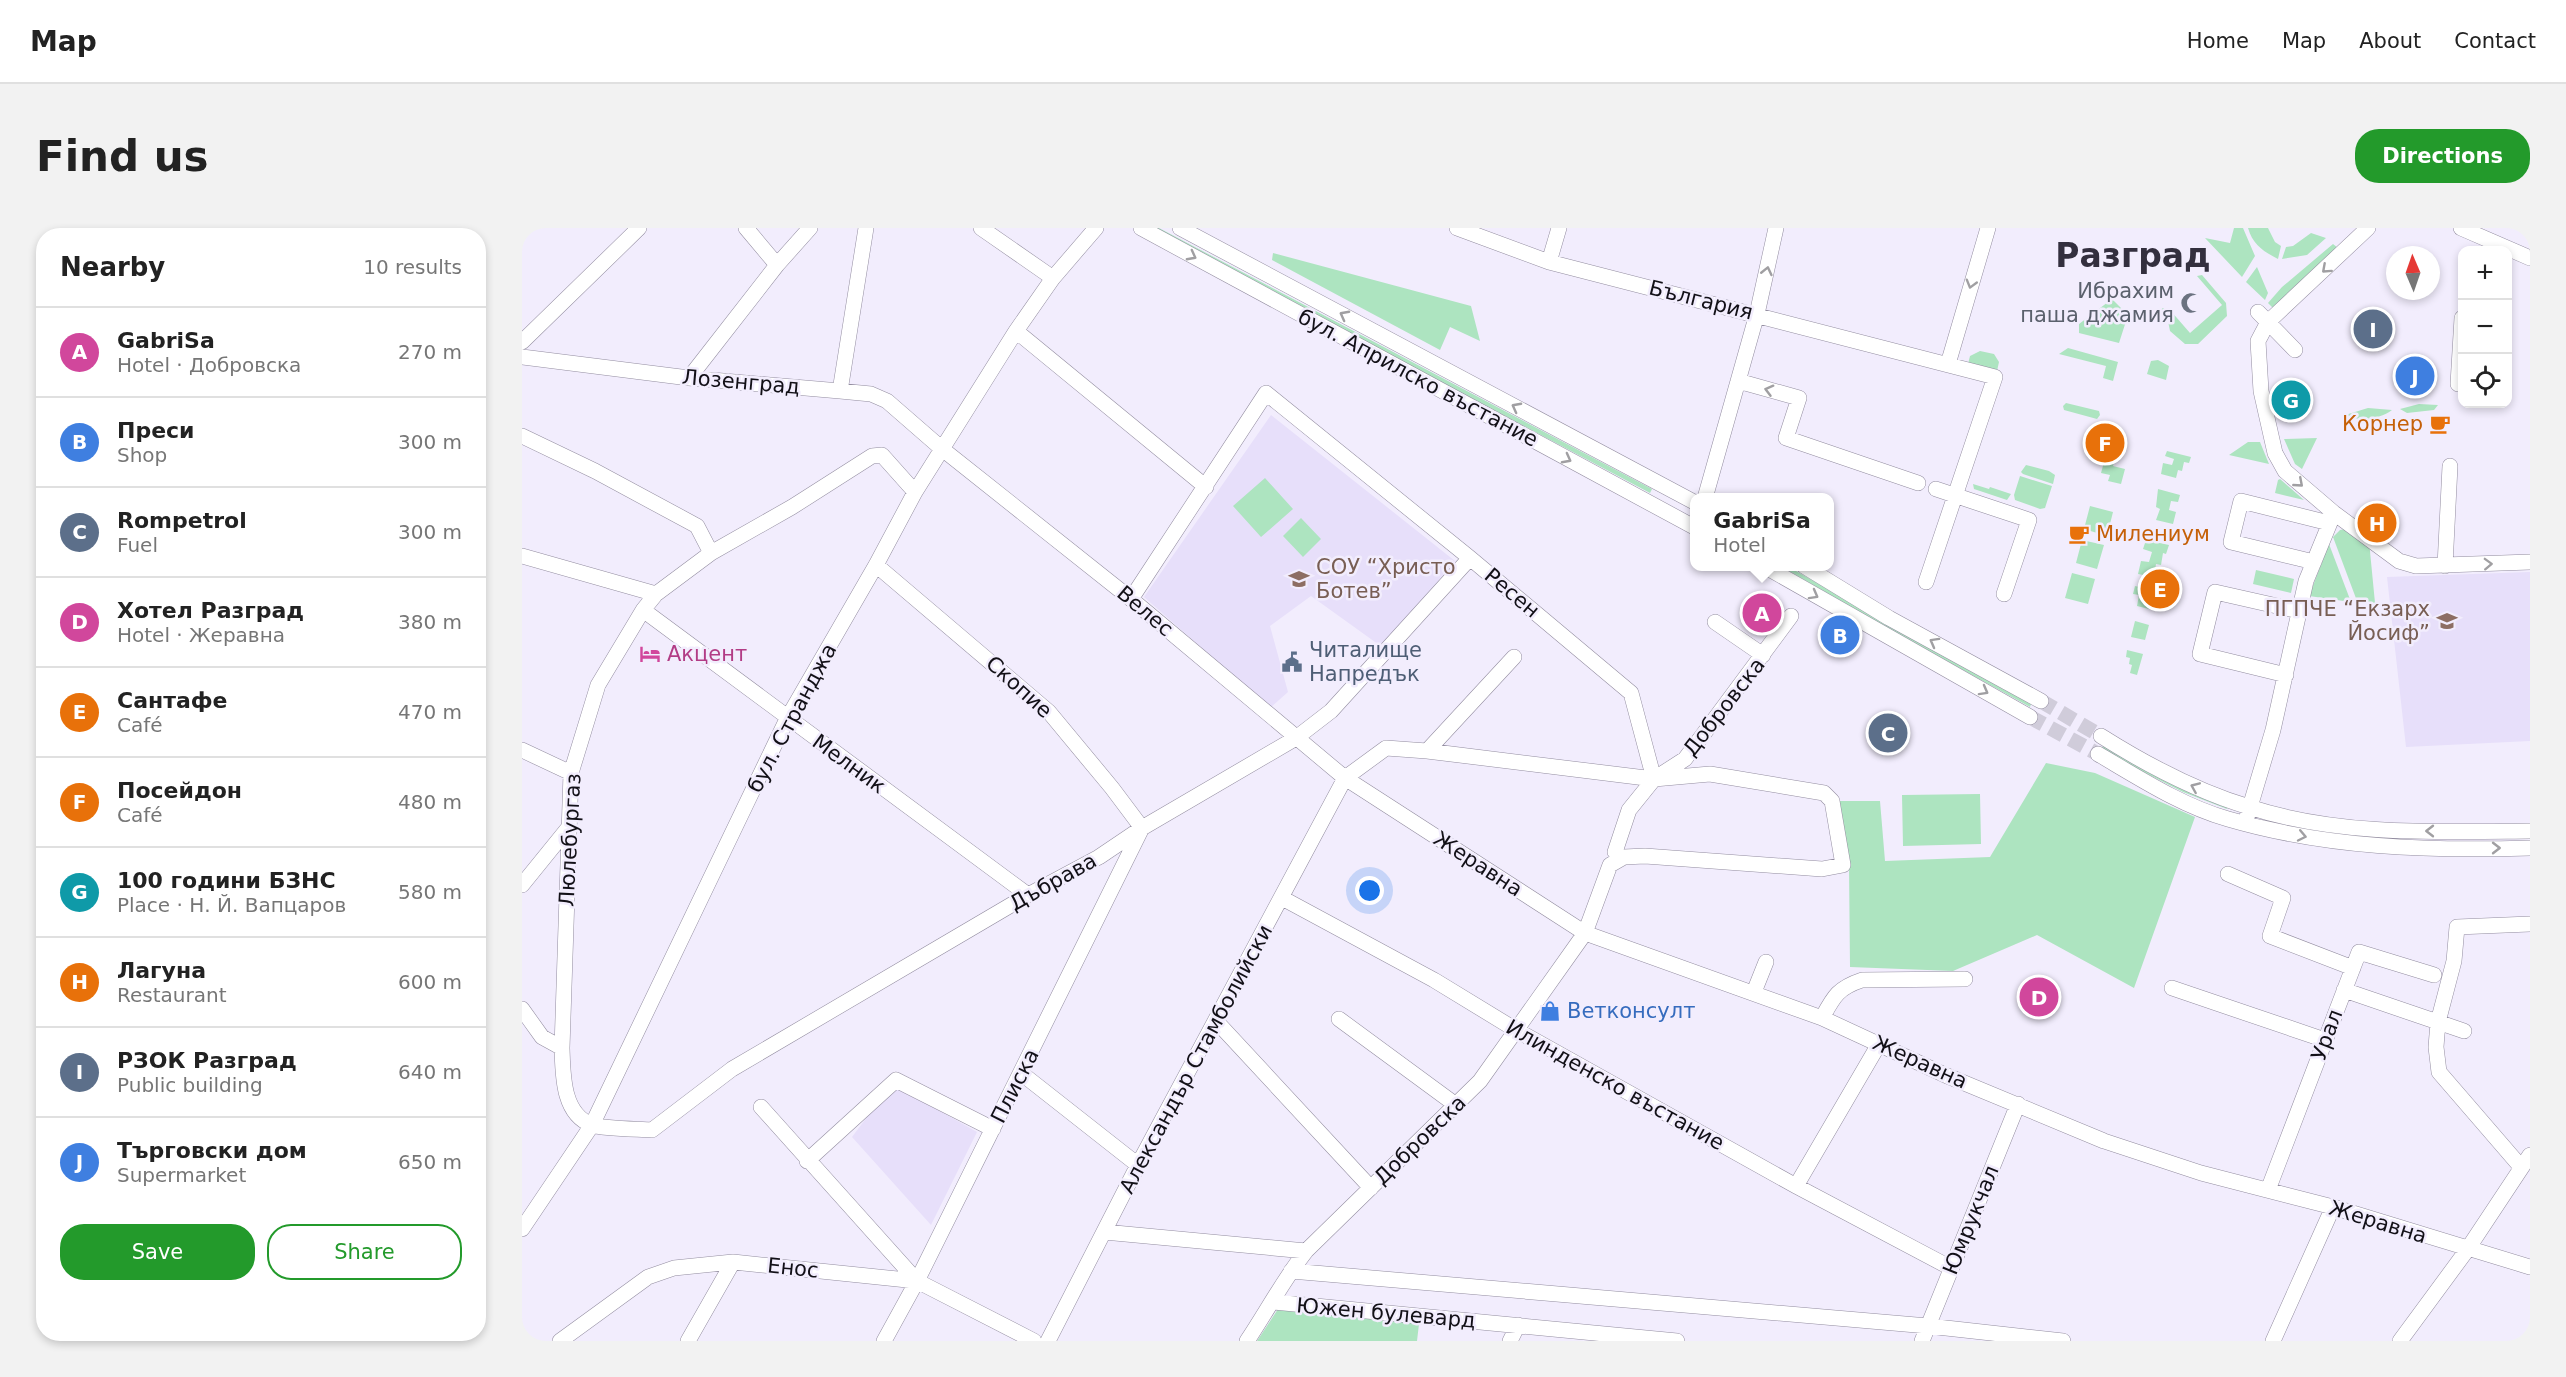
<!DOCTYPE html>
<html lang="en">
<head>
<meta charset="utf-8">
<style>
	:root { --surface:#fff; --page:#f2f2f2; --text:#222; --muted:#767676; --line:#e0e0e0; --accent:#239a2b }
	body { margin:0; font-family:"DejaVu Sans",sans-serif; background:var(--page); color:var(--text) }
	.controls { position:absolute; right:18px; top:18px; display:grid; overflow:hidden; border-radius:12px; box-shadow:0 3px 9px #0003 }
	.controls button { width:54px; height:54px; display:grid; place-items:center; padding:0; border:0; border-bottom:2px solid var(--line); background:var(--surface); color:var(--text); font:30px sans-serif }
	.compass { position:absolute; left:1864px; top:18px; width:54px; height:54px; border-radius:50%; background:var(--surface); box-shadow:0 3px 9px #0003; rotate:358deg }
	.you { position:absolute; left:848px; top:663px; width:21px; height:21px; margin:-15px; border:4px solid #fff; border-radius:50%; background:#1a73e8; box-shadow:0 0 0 9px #1a73e833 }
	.badge { display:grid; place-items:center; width:39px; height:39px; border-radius:50%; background:var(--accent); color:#fff; font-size:20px; font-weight:700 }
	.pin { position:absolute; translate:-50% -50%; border:3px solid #fff; box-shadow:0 2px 6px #0006 }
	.popup { position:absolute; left:1168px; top:265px; width:144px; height:78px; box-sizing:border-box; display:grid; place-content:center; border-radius:12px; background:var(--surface); filter:drop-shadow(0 2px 4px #0005); font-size:20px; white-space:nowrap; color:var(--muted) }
	.popup b { font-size:22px; color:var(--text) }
	.popup::after { content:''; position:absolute; left:50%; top:100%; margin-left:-12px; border:12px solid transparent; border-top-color:var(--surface) }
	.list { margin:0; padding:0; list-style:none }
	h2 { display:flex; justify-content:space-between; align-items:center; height:78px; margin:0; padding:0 24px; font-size:26px }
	h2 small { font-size:20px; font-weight:400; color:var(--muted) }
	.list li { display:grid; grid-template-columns:39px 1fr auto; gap:18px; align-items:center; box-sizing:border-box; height:90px; padding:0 24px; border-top:2px solid var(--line) }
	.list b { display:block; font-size:22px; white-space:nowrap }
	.list p { margin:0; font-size:20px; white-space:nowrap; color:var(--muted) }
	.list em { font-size:20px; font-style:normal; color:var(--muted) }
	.actions { display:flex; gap:12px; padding:18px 24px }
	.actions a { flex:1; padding:14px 0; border:2px solid var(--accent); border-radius:24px; text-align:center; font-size:21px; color:var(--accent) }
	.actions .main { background:var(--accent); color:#fff }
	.icon { flex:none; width:33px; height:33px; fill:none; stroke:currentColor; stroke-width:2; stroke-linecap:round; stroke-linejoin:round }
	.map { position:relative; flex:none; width:2008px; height:1113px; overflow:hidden; border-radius:24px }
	header { display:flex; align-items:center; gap:36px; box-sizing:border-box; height:84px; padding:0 30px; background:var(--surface); border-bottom:2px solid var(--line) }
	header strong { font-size:28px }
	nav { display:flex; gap:33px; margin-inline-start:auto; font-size:21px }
	.intro { display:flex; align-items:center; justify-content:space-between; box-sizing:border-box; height:144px; padding:0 36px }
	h1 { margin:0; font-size:42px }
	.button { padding:15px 27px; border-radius:24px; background:var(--accent); color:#fff; font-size:21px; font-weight:700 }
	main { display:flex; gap:36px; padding:0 36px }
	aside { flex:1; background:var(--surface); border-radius:24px; box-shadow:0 3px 9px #0003 }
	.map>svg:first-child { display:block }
	.built { fill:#e7dffa }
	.green { fill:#ade4c0 }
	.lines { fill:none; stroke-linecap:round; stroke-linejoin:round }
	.minor-tunnel { stroke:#d0ccda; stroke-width:15; stroke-dasharray:15 8; stroke-linecap:butt }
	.minor-casing { stroke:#938da0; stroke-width:16 }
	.minor { stroke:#fff; stroke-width:15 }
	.oneway { stroke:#a09fa2 }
	.labels { text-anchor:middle; stroke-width:5; stroke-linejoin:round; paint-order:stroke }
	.worship-label { font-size:21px; fill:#5b616d; stroke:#f2edfd; text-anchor:end }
	.street-label { font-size:21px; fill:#121017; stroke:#f2edfd }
	.food-label { font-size:21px; fill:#c56008; stroke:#f2edfd; text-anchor:end }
	.education-label { font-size:21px; fill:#785e54; stroke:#f2edfd; text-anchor:start }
	.service-label { font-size:21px; fill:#4e5e75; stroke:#f2edfd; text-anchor:start }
	.hotel-label { font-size:21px; fill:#b23c85; stroke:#f2edfd; text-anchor:start }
	.shop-label { font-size:21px; fill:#366cbe; stroke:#f2edfd; text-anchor:start }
	.town-label { font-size:33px; font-weight:bold; fill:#332f3e; stroke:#f2edfd }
</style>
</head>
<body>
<header>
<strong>Map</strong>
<nav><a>Home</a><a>Map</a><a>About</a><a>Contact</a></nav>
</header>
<div class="intro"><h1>Find us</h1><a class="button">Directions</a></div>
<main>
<aside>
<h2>Nearby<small>10 results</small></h2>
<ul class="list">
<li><span class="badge" style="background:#d1479c">A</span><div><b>GabriSa</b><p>Hotel · Добровска</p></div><em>270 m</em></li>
<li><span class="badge" style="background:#3f7fe0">B</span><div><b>Преси</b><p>Shop</p></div><em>300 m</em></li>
<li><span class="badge" style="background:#5c6f8a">C</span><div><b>Rompetrol</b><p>Fuel</p></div><em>300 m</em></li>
<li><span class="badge" style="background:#d1479c">D</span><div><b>Хотел Разград</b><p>Hotel · Жеравна</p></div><em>380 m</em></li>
<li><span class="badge" style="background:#e8710a">E</span><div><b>Сантафе</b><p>Café</p></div><em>470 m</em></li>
<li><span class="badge" style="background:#e8710a">F</span><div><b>Посейдон</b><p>Café</p></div><em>480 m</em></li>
<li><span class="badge" style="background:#0f9aa8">G</span><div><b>100 години БЗНС</b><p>Place · Н. Й. Вапцаров</p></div><em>580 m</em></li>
<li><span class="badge" style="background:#e8710a">H</span><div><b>Лагуна</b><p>Restaurant</p></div><em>600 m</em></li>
<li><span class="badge" style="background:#5c6f8a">I</span><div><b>РЗОК Разград</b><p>Public building</p></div><em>640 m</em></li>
<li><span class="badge" style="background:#3f7fe0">J</span><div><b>Търговски дом</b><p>Supermarket</p></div><em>650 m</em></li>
</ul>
<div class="actions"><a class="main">Save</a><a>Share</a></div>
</aside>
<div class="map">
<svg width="2008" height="1113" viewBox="0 0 2008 1113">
	<rect width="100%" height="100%" fill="#f2edfd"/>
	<path class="built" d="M 749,187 L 933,333 L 860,419 L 789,368 L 748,398 L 766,464 L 748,480 L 622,369 Z
		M 2008,344 L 2008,513 L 1884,519 L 1865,349 Z
		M 377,860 L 455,904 L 409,997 L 330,909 L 354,877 Z"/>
	<path class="green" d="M 630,0 L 637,0 L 1130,261 L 1128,265 Z
		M 1712,0 L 1721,0 L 1733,28 L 1720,49 L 1683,10 L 1708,15 Z
		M 1726,0 L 1746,0 L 1753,14 L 1759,18 L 1756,31 C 1741,23 1731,17 1726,0 Z
		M 1789,5 L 1804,10 L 1785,27 L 1760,31 L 1764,19 L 1771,18 Z
		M 1811,16 L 1816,20 L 1751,80 L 1746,75 L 1760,59 Z
		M 751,25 L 949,78 L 958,113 L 928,99 L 918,122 L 750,32 Z
		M 1735,39 L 1746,65 L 1743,72 L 1724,54 Z
		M 1680,47 L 1704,75 L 1705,88 L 1676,116 L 1663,116 L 1648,103 L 1646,93 L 1637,83 L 1641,80 L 1648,82 L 1668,105 L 1700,77 L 1675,48 Z
		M 1590,71 L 1606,87 L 1597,115 L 1557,105 L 1557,96 Z
		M 1546,120 L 1596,134 L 1591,153 L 1581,150 L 1584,138 L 1537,126 Z
		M 1458,123 L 1472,126 L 1477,134 L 1475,143 L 1446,136 L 1448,128 Z
		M 1636,132 L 1647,138 L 1644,152 L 1625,146 L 1629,133 Z
		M 1544,175 L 1577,183 L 1578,187 L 1575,191 L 1542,182 L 1541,178 Z
		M 1897,176 L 1916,177 L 1912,182 L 1885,185 L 1878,181 Z
		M 1846,180 L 1870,182 C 1859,191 1836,194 1823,187 Z
		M 1795,210 L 1780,241 L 1773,236 L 1762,211 Z
		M 1726,214 L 1738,214 L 1747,236 L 1707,227 Z
		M 1585,223 L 1594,225 L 1591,238 L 1603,241 L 1599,256 L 1586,253 L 1588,247 L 1579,245 Z
		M 1645,223 L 1669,229 L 1667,235 L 1662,234 L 1660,243 L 1656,242 L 1654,250 L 1639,246 L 1641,235 L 1650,237 L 1652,231 L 1643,228 Z
		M 1504,237 L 1527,243 L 1533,247 L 1531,256 L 1501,246 L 1499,244 Z
		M 1498,248 L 1530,258 L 1523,280 L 1518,281 L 1493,272 L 1492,267 Z
		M 743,250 L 771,281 L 739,309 L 711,278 Z
		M 1758,251 L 1782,272 L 1753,265 L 1756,252 Z
		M 1451,256 L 1467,261 L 1468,259 L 1489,266 L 1485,272 L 1452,261 Z
		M 1636,261 L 1658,267 L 1656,274 L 1649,273 L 1647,282 L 1654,284 L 1651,296 L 1634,292 L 1638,281 L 1634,279 Z
		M 1568,278 L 1591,284 L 1585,308 L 1562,301 Z
		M 779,290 L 799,311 L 781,329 L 761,308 Z
		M 1828,300 L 1847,313 L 1853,375 L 1835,373 L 1811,309 L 1818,302 Z
		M 1560,312 L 1582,317 L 1575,341 L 1554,335 Z
		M 1624,312 L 1647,317 L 1644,326 L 1641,325 L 1639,337 L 1634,336 L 1632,349 L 1616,346 L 1619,333 L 1627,334 L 1630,324 L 1621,321 Z
		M 1807,316 L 1829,374 L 1787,368 Z
		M 1260,339 L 1267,339 L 1509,476 L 1508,479 L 1365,400 Z
		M 1734,342 L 1772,351 L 1769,365 L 1731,356 Z
		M 1550,345 L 1573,351 L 1566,376 L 1543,370 Z
		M 1613,358 L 1639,364 L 1637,372 L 1630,371 L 1627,381 L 1615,378 L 1617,367 L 1611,366 Z
		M 1613,393 L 1627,397 L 1623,412 L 1609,409 Z
		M 1605,422 L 1621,426 L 1615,447 L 1608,445 L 1610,437 L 1607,436 L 1608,430 L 1604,429 Z
		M 1581,516 L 1707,577 L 1705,581 L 1661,564 L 1580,523 Z
		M 1524,535 L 1573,545 L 1673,589 L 1612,760 L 1515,707 L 1431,743 L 1328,739 L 1327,637 L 1317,573 L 1358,573 L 1363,633 L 1468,629 Z
		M 1458,566 L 1459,616 L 1381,618 L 1380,567 Z
		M 756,1081 L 897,1096 L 895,1113 L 735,1113 Z"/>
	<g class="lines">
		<path class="minor-tunnel" d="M 1519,473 L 1579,508
			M 1508,489 L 1576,526"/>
		<g class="minor-casing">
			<path id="minor" d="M 224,0 L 255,37
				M 459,0 L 531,50
				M 619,0 L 1172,299
				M 658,0 L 1172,274
				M 935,0 L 1027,34 L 1473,149 L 1404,354
				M 1846,0 L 1746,94 L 1736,113 L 1739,163 L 1753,225 L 1763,243 L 1812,285 L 1877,333 L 1894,338 L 2008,334
				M 1939,0 L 2008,30
				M 1027,34 L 1037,0
				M 1736,84 L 1773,122
				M 494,103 L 684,259
				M 0,114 L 117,0
				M 0,129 L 167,150 L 318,163 L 349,166 L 365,173 L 419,220 L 609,371 L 823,550 L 1063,705 L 1300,790 L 1423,847 L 1582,913 L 1679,945 L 1811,979 L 2008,1039
				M 1426,136 L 1466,0
				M 167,150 L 255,37 L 288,0
				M 1216,153 L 1277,170 L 1264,210 L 1396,255
				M 1936,156 L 1940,90
				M 318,163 L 344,0
				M 0,208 L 73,243 L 175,298 L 189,325
				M 1414,261 L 1507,292 L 1482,366
				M 393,264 L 360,227 L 350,228 L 270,279 L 189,325 L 134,366 L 121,382 L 76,457 L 49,545 L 40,820 C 41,846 40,886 70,897 C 83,901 116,901 130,902 L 210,841 L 506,667 L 577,629 L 620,600 L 774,510 L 809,483 L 948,330
				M 1183,270 L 1235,86 L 1254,0
				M 0,328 L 134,366
				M 1792,334 L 1709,314 L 1719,273 L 1807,295
				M 354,337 L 527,484 L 590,560 L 620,600 L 395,1053 L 362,1113
				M 1242,338 L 1508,489
				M 1282,338 L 1367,390 L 1519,473
				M 1923,338 L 1928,238
				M 609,371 L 744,165 L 948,330 L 1109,465 L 1132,551
				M 121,382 L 506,667
				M 1193,394 L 1241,427
				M 1764,447 L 1678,426 L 1693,364 L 1777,383
				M 1579,508 C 1625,537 1674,563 1727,579 C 1816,608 1915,604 2008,603
				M 0,522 L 49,545
				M 905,523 L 992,429
				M 1576,526 C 1617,550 1660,578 1706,591 C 1805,620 1906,623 2008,620
				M 1725,589 L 1751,502 L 1784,353 L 1812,285
				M 1093,624 L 1107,582 L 1132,551 L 1163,531 L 1269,388
				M 1706,646 L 1761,670 L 1748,708 L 1831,740
				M 0,657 L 47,599
				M 760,670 L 912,752 L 994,802 L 1274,958 L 1429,1040
				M 1650,760 L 1803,812
				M 1822,762 L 1942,803
				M 1232,764 L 1244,734
				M 0,781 L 20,809 L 40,820
				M 1300,790 C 1312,768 1316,760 1340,752 L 1443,751
				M 817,791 L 934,877
				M 694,793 L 849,960
				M 499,845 L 616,937
				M 239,879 L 395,1053
				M 285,933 L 374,852 L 471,901
				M 1999,939 L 1917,844 L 1914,819 L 1916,794 L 1932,733 L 1935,699 L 2008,696
				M 1274,958 L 1357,816
				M 1746,962 L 1837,724 L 1912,747
				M 0,1001 L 70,897 L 265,491 L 354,337 L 393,264 L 494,103 L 531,50 L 574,0
				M 582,1004 L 784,1023
				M 769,1043 L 1406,1098 L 1541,1113
				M 752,1074 L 1155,1113
				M 38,1113 L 126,1049 L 152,1040 L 211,1034 L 395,1053 L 512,1113
				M 166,1113 L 211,1034
				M 526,1113 L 616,937 L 823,550 L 864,520 L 905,523 L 1132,551 L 1188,546 L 1302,565 L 1310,573 L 1321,637 L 1300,641 L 1123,628 L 1102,629 L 1088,637 L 1063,705 L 958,853 L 784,1023 C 762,1051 745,1083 725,1113
				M 988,1113 L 996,1097
				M 1400,1113 L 1496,876
				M 1751,1113 L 1811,979
				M 1878,1113 L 1945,1022 L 2008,927"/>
		</g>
		<use href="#minor" class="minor"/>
	</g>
	<defs><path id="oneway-chevron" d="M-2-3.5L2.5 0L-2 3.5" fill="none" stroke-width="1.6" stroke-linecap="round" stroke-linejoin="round" transform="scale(1.5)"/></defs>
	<g class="oneway">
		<use href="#oneway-chevron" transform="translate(670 28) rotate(28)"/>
		<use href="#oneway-chevron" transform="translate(1804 41) rotate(138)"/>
		<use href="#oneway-chevron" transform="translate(1245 43) rotate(-77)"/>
		<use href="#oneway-chevron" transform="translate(1449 56) rotate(106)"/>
		<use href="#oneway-chevron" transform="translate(822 87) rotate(-152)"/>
		<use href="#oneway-chevron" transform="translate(1247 162) rotate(-165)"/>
		<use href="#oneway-chevron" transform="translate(994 179) rotate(-152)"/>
		<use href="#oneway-chevron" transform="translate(1045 231) rotate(28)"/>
		<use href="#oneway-chevron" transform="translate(1777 255) rotate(41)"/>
		<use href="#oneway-chevron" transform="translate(1966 336) rotate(-2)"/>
		<use href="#oneway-chevron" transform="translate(1292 367) rotate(29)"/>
		<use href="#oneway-chevron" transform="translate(1412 414) rotate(-151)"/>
		<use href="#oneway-chevron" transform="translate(1462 463) rotate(29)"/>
		<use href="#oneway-chevron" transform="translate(1673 559) rotate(-157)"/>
		<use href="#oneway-chevron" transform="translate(1908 603) rotate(-180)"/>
		<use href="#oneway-chevron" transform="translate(1780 608) rotate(12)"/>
		<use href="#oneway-chevron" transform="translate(1974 620)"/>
	</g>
	<defs>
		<g id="mosque-bare" transform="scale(1.62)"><path d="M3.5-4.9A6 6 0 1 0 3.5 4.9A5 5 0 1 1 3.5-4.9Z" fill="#6b7280" stroke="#f2edfd" stroke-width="2.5" paint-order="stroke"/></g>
		<g id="cafe-bare" transform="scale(1.62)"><path d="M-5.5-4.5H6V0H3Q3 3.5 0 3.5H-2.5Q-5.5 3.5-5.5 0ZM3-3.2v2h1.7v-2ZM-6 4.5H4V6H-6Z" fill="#e8710a" stroke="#f2edfd" stroke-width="2.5" paint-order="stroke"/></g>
		<g id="school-bare" transform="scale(1.62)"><path d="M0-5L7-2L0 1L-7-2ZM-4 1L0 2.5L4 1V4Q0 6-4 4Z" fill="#8d6e63" stroke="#f2edfd" stroke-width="2.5" paint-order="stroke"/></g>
		<g id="hotel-bare" transform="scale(1.62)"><path d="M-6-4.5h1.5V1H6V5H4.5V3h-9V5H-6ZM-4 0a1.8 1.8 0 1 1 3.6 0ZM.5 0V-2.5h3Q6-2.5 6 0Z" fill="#d1479c" stroke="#f2edfd" stroke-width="2.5" paint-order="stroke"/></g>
		<g id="civic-bare" transform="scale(1.62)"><path d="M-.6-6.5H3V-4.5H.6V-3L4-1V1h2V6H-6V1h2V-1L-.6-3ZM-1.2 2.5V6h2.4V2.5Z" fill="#5c6f8a" stroke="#f2edfd" stroke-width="2.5" paint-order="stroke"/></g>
		<g id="shop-bare" transform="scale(1.62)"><path d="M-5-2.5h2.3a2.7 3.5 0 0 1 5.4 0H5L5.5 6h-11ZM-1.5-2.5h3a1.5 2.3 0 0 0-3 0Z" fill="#3f7fe0" stroke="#f2edfd" stroke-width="2.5" paint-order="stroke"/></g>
	</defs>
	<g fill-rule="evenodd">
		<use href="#mosque-bare" x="1669" y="75"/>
		<use href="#cafe-bare" x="1918" y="196"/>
		<use href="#cafe-bare" x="1557" y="306"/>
		<use href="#school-bare" x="777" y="351"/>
		<use href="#school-bare" x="1925" y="393"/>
		<use href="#hotel-bare" x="128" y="426"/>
		<use href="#civic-bare" x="770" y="434"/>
		<use href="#shop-bare" x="1028" y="783"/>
	</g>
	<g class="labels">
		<g class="worship-label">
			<text x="1652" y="70">Ибрахим<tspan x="1652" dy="24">паша джамия</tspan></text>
		</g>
		<g class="street-label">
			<text transform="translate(1179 72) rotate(14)" y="7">България</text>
			<text transform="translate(896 150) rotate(28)" y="7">бул. Априлско въстание</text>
			<text transform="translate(219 154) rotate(5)" y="7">Лозенград</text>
			<text transform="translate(990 365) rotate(40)" y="7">Ресен</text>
			<text transform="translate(623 383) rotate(40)" y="7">Велес</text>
			<text transform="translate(497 459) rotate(42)" y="7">Скопие</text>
			<text transform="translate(1202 479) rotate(-52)" y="7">Добровска</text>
			<text transform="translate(270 490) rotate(-62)" y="7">бул. Странджа</text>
			<text transform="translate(327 536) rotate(36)" y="7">Мелник</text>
			<text transform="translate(48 612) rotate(-87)" y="7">Люлебургаз</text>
			<text transform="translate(956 636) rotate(33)" y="7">Жеравна</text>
			<text transform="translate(531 654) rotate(-29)" y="7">Дъбрава</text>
			<text transform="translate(1805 807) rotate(-69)" y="7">Урал</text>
			<text transform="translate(674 831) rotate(-62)" y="7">Александър Стамболийски</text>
			<text transform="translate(1398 834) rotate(24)" y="7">Жеравна</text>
			<text transform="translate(1093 857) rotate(29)" y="7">Илинденско въстание</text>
			<text transform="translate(493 858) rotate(-63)" y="7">Плиска</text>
			<text transform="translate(898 912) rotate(-44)" y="7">Добровска</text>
			<text transform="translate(1449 992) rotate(-68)" y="7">Юмрукчал</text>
			<text transform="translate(1856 994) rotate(17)" y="7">Жеравна</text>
			<text transform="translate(271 1040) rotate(6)" y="7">Енос</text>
			<text transform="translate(864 1085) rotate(5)" y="7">Южен булевард</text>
		</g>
		<g class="food-label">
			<text x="1901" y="203">Корнер</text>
			<text x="1574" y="313" text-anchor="start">Милениум</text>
		</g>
		<g class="education-label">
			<text x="794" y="346">СОУ “Христо<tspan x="794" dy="24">Ботев”</tspan></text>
			<text x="1908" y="388" text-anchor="end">ПГПЧЕ “Екзарх<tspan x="1908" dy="24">Йосиф”</tspan></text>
		</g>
		<g class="service-label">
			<text x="787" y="429">Читалище<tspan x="787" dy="24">Напредък</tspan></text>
		</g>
		<g class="hotel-label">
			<text x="145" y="433">Акцент</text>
		</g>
		<g class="shop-label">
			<text x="1045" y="790">Ветконсулт</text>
		</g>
		<g class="town-label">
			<text x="1611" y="39">Разград</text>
		</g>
	</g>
</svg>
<div class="controls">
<button>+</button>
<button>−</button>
<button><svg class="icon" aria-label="locate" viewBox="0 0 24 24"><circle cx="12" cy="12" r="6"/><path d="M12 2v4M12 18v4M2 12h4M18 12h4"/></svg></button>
</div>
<svg class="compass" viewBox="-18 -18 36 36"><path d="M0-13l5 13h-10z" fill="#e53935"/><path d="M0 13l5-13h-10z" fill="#767676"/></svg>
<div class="you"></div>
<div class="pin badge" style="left:1240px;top:385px;background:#d1479c">A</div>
<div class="popup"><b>GabriSa</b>Hotel</div>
<div class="pin badge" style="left:1318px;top:407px;background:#3f7fe0">B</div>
<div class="pin badge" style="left:1366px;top:505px;background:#5c6f8a">C</div>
<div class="pin badge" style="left:1517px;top:769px;background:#d1479c">D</div>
<div class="pin badge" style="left:1638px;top:361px;background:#e8710a">E</div>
<div class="pin badge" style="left:1583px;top:215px;background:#e8710a">F</div>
<div class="pin badge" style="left:1769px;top:172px;background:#0f9aa8">G</div>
<div class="pin badge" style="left:1855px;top:295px;background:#e8710a">H</div>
<div class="pin badge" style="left:1851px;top:101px;background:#5c6f8a">I</div>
<div class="pin badge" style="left:1893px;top:148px;background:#3f7fe0">J</div>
</div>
</main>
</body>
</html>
